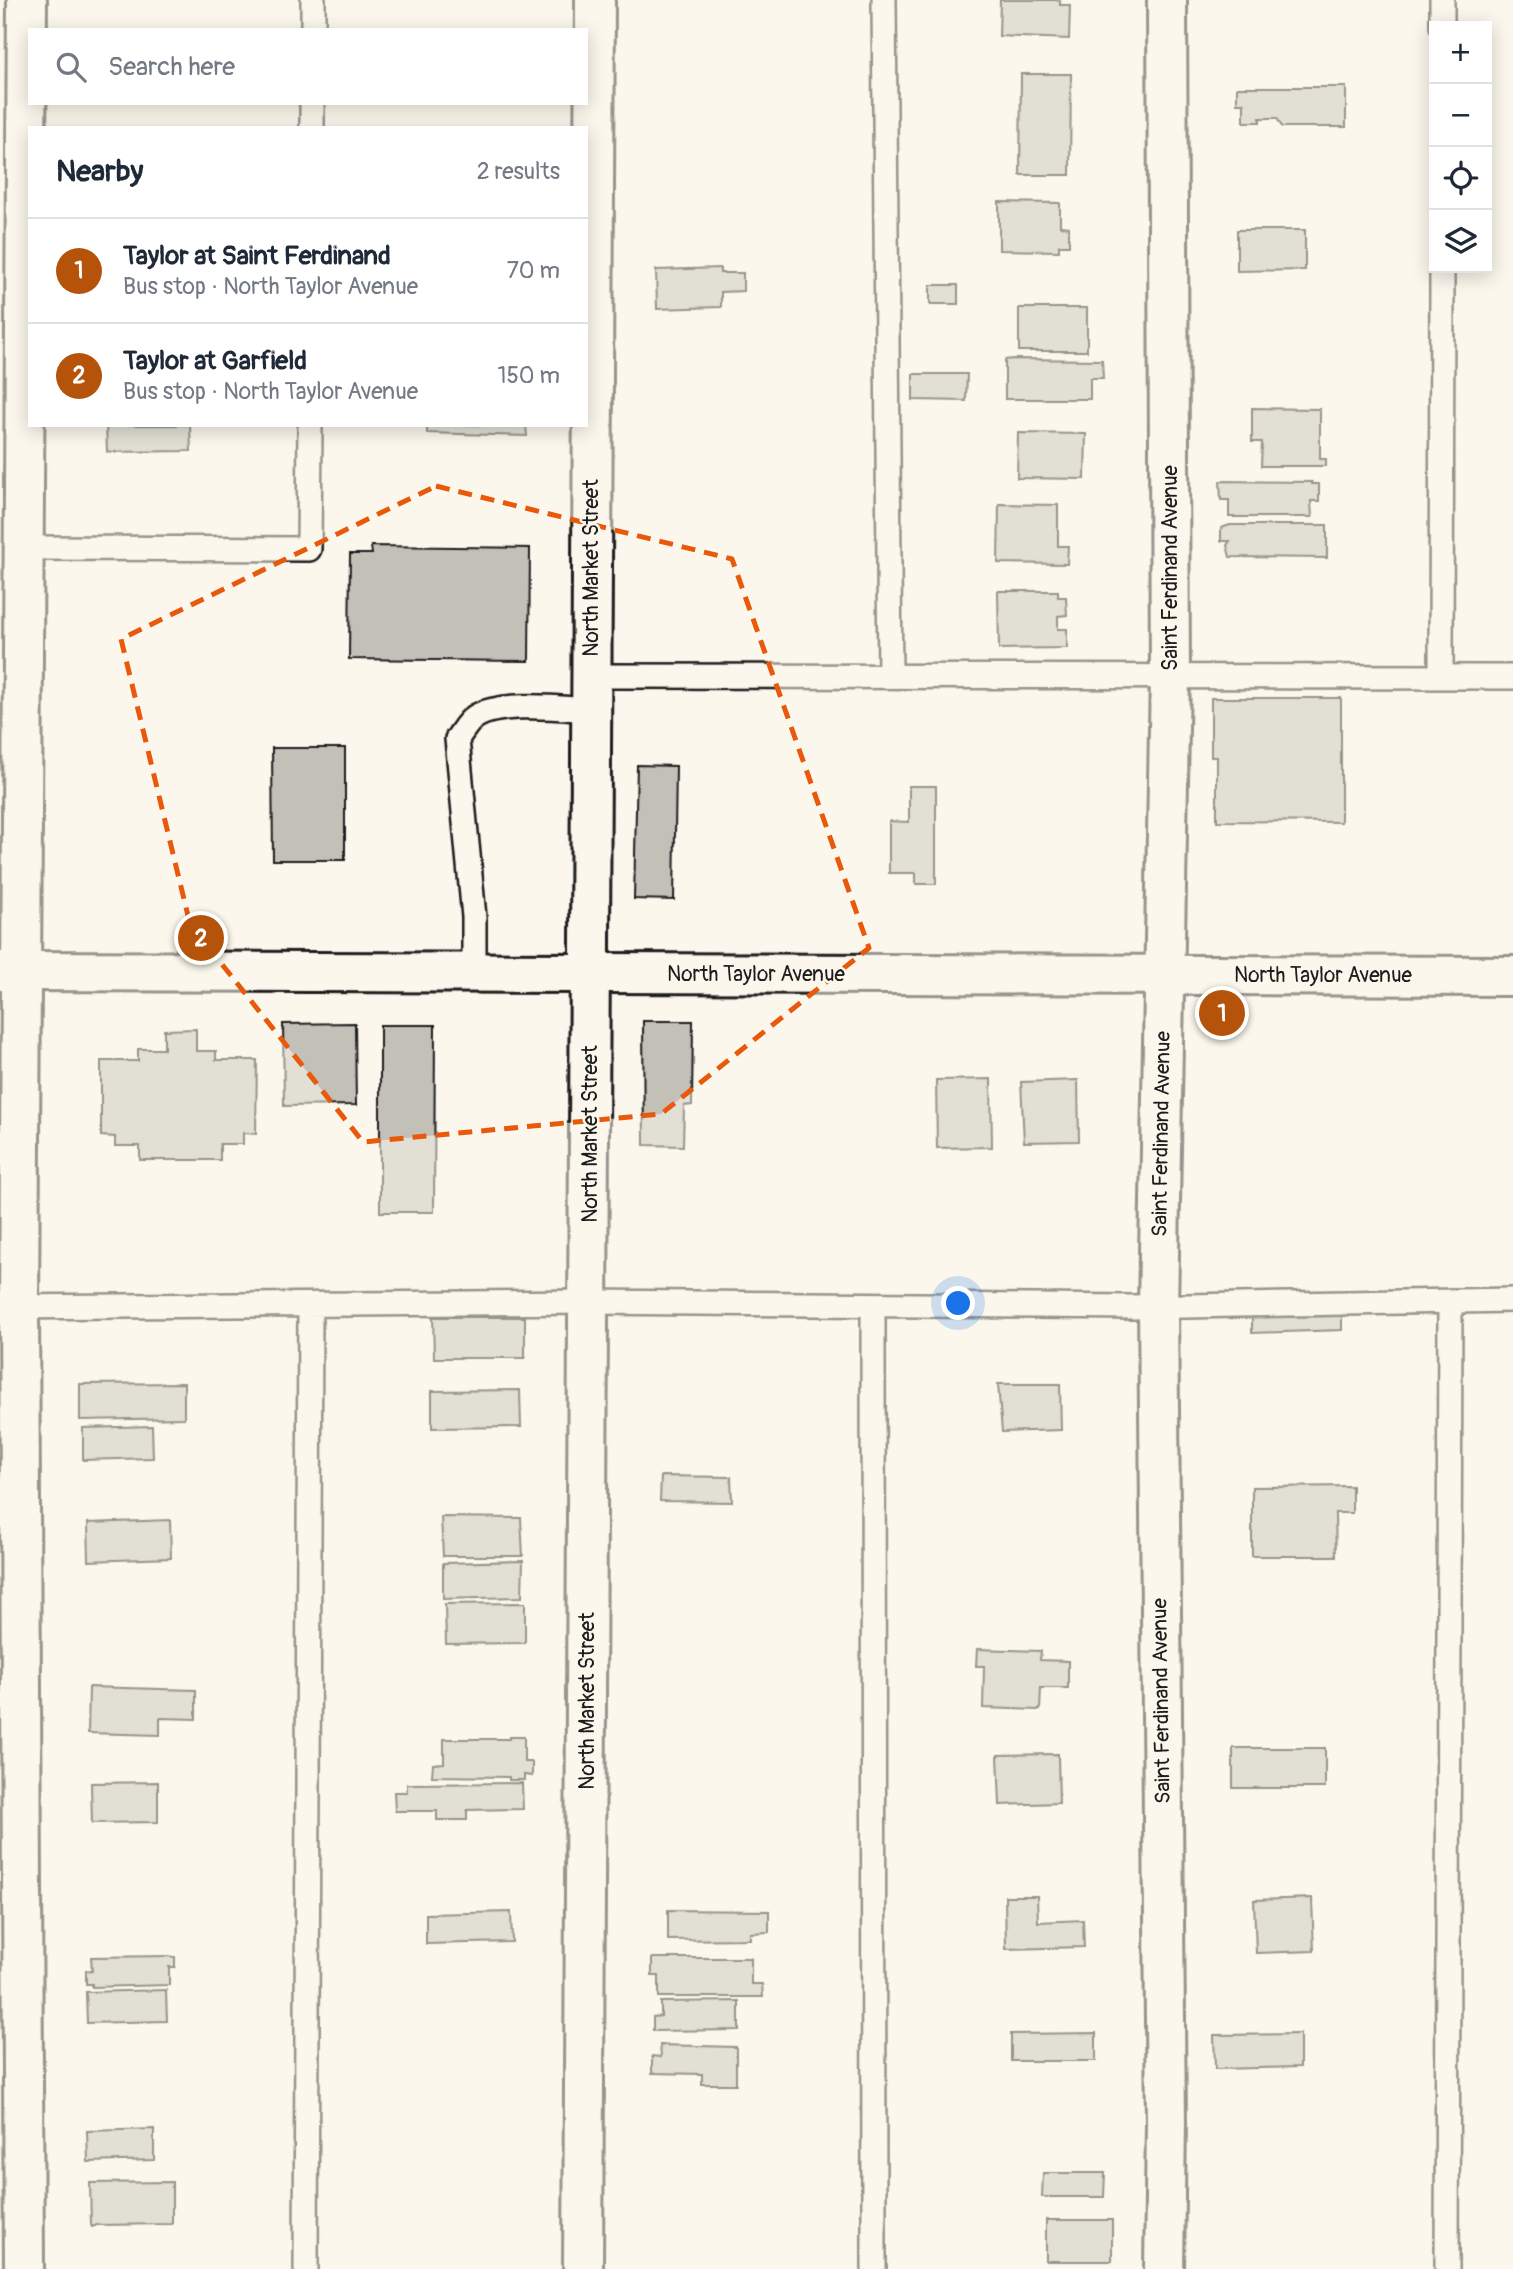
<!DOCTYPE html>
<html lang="en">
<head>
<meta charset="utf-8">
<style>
	:root { --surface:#fff; --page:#f2f2f3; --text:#1f2937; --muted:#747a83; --line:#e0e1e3; --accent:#b45309 }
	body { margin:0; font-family:Pangolin,sans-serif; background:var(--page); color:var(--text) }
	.controls { position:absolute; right:21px; top:21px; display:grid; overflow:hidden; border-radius:0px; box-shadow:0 4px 18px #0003 }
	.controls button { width:63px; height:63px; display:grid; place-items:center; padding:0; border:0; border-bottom:2px solid var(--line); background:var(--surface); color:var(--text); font:35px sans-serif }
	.you { position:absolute; left:959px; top:1304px; width:24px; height:24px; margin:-18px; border:5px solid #fff; border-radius:50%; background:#1a73e8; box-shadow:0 0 0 10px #1a73e833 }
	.badge { display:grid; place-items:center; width:46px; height:46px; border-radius:50%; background:var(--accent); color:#fff; font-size:23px; font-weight:700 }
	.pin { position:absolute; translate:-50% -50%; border:4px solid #fff; box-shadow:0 2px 7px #0006 }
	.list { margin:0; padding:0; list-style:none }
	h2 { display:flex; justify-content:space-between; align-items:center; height:91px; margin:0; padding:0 28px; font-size:30px }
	h2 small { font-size:23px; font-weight:400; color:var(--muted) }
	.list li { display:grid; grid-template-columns:46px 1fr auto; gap:21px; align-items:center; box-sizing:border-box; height:105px; padding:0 28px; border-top:2px solid var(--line) }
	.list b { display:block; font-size:26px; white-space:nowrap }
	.list p { margin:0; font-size:23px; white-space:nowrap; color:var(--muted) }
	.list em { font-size:23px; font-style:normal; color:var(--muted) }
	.icon { flex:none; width:38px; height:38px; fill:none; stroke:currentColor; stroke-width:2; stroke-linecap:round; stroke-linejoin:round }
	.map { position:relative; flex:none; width:1513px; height:2269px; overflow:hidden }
	.search { position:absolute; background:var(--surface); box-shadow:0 4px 18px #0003; left:28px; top:28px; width:560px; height:77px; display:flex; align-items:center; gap:18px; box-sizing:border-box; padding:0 24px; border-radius:0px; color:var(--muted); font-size:26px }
	.panel { position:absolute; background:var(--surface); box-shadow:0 4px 18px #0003; left:28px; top:126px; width:560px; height:301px; border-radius:0px }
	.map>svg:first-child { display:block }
	.building { fill:#c3c0b8; stroke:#1c1c1c; stroke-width:2 }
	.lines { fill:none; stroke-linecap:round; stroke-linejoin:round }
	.service-casing { stroke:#1c1c1c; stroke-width:28 }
	.minor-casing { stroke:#1c1c1c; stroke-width:44 }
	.tertiary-casing { stroke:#1c1c1c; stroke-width:44 }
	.service { stroke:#fbf7ec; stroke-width:23 }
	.minor { stroke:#fbf7ec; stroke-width:38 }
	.tertiary { stroke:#fbf7ec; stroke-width:38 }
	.marked { fill:none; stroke:#e8590c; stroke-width:5; stroke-dasharray:14 9; stroke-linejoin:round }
	.labels { text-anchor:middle; stroke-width:5; stroke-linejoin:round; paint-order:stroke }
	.street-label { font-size:21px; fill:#1c1c1c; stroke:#fbf7ec }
</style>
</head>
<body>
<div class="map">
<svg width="1513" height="2269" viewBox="0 0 1513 2269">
	<rect width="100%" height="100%" fill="#fbf7ec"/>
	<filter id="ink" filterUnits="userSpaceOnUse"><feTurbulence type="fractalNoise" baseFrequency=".0143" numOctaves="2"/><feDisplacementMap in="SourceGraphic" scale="14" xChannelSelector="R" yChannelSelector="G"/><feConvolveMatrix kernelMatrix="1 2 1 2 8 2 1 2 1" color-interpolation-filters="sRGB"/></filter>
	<g filter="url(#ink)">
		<path class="building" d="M 1000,0 L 1060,0 L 1060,5 L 1070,5 L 1069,39 L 999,36 Z
			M 1021,74 L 1071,74 L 1070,175 L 1020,175 Z
			M 1237,87 L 1346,87 L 1346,127 L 1282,127 L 1277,118 L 1260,118 L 1260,122 L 1244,122 L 1244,103 L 1237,103 Z
			M 999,202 L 1060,203 L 1060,226 L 1069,227 L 1069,245 L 1059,245 L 1059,251 L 999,250 Z
			M 1237,230 L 1305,230 L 1305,270 L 1237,271 Z
			M 720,268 L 720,273 L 743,273 L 743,291 L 721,292 L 721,307 L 657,309 L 656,270 Z
			M 930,285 L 958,285 L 958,304 L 930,304 Z
			M 1019,308 L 1087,308 L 1087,351 L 1019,351 Z
			M 1014,359 L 1102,360 L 1103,378 L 1090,378 L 1090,399 L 1005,399 L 1005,360 Z
			M 913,374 L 967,374 L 966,401 L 913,400 Z
			M 1252,408 L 1320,409 L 1320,459 L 1326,459 L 1326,466 L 1261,466 L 1262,442 L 1252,442 Z
			M 106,425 L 190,425 L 191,451 L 107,452 Z
			M 427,425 L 526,425 L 527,436 L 427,433 Z
			M 1018,433 L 1086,434 L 1085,479 L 1017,478 Z
			M 1220,481 L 1312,482 L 1312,484 L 1319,484 L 1319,501 L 1311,501 L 1312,517 L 1229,517 L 1229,500 L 1221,500 Z
			M 999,504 L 1058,505 L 1058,546 L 1068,546 L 1067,564 L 998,563 Z
			M 1230,525 L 1327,525 L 1327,558 L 1230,557 L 1227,545 L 1230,541 L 1221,541 L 1221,528 Z
			M 371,546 L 530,548 L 529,661 L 349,659 L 350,554 L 372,554 Z
			M 998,591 L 1058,591 L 1058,597 L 1066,597 L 1067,615 L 1058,616 L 1058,629 L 1067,629 L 1067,648 L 999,649 Z
			M 1211,698 L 1341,698 L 1341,822 L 1217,821 L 1217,757 L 1211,757 Z
			M 272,748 L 345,748 L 345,860 L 273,860 Z
			M 637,765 L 676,766 L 674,900 L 634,899 Z
			M 909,786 L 936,786 L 936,884 L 916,884 L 916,873 L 889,873 L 889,821 L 909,822 Z
			M 643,1021 L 693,1021 L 692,1105 L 684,1106 L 683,1146 L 644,1145 Z
			M 355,1023 L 356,1105 L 284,1106 L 283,1024 Z
			M 380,1025 L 435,1025 L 434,1212 L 380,1212 Z
			M 196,1029 L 196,1051 L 216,1051 L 216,1060 L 257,1060 L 256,1134 L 243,1133 L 243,1144 L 220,1144 L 220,1160 L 140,1160 L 140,1146 L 115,1146 L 115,1137 L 101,1136 L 101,1061 L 138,1061 L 138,1049 L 164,1049 L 164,1030 Z
			M 991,1079 L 992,1147 L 937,1148 L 936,1080 Z
			M 1078,1080 L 1079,1141 L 1024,1142 L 1021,1082 Z
			M 1342,1306 L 1342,1330 L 1252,1333 L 1252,1308 Z
			M 433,1317 L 525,1317 L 525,1358 L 434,1358 Z
			M 184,1383 L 184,1418 L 80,1420 L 80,1384 Z
			M 998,1384 L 1060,1384 L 1061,1430 L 1002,1432 Z
			M 520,1390 L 521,1427 L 432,1428 L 432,1391 Z
			M 152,1426 L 153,1458 L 83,1460 L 83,1428 Z
			M 661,1476 L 731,1477 L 732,1502 L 660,1501 Z
			M 1352,1486 L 1352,1513 L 1335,1513 L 1336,1556 L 1252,1556 L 1252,1487 Z
			M 441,1517 L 521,1518 L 523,1556 L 443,1556 Z
			M 170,1520 L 171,1558 L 89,1561 L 88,1523 Z
			M 523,1561 L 522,1597 L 443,1599 L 443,1563 Z
			M 525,1603 L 525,1643 L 446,1644 L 445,1604 Z
			M 977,1649 L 1041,1651 L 1040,1660 L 1068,1661 L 1068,1688 L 1041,1688 L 1040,1710 L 983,1708 L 984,1666 L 976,1666 Z
			M 89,1687 L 196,1690 L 196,1719 L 160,1718 L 160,1735 L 88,1733 Z
			M 509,1737 L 524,1737 L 524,1762 L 532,1762 L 532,1776 L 524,1775 L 524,1780 L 509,1780 L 509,1777 L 432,1776 L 433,1764 L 444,1763 L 444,1739 L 509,1739 Z
			M 1233,1748 L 1325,1748 L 1325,1788 L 1233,1788 Z
			M 1058,1754 L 1059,1803 L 1000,1805 L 998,1755 Z
			M 158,1782 L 158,1822 L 92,1823 L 91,1783 Z
			M 522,1783 L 523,1809 L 467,1810 L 467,1820 L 437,1820 L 437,1811 L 395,1811 L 394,1792 L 407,1792 L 407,1784 Z
			M 1005,1896 L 1037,1896 L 1038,1922 L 1083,1920 L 1084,1947 L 1006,1949 Z
			M 1312,1898 L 1314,1951 L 1256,1953 L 1254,1900 Z
			M 668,1910 L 769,1911 L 769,1932 L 750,1933 L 750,1939 L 668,1940 Z
			M 511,1912 L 512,1942 L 426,1944 L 426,1914 Z
			M 168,1956 L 175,1957 L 175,1967 L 169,1967 L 169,1985 L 92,1987 L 92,1984 L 86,1984 L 86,1970 L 92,1971 L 91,1957 Z
			M 652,1958 L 751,1958 L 751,1984 L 762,1984 L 763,1997 L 659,1997 L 659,1976 L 652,1976 Z
			M 166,1990 L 167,2021 L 87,2023 L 86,1992 Z
			M 739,2001 L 739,2030 L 653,2031 L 653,2017 L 661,2016 L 661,2002 Z
			M 1096,2033 L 1096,2061 L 1011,2061 L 1011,2034 Z
			M 1300,2034 L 1300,2067 L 1215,2069 L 1214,2035 Z
			M 660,2045 L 736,2047 L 736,2084 L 702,2084 L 702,2074 L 652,2073 L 652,2056 L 661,2057 Z
			M 154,2129 L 154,2160 L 88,2162 L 87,2131 Z
			M 1043,2173 L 1105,2173 L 1104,2197 L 1042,2197 Z
			M 172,2182 L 172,2224 L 97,2225 L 92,2227 L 91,2225 L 90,2183 Z
			M 1046,2220 L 1112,2220 L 1112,2261 L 1046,2261 Z"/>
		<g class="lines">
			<g class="service-casing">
				<path id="service" d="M 884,0 L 890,676
					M 1442,26 L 1442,0
					M 313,30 L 313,0
					M 312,128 L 312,103
					M 24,548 L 309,549 L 310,425
					M 590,676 L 1513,677
					M 1441,677 L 1442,268
					M 474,973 L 474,917 L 457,739 C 462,732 468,721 475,717 C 500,701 561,708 590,710
					M 873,1305 L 874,2269
					M 8,1307 L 589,1302 L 1132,1307 L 1513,1300
					M 306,2269 L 310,1305
					M 1447,2269 L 1450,1301"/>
			</g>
			<g class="minor-casing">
				<path id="minor" d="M 24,2269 L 19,1307 L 27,0
					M 583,2269 L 595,0
					M 1164,2269 L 1166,2122 L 1158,1307 L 1170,676 L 1167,0"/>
			</g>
			<g class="tertiary-casing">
				<path id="tertiary" d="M 0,971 L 1513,976"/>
			</g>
			<use href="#service" class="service"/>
			<use href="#minor" class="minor"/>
			<use href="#tertiary" class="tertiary"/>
		</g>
	</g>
	<path d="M0 0H1513V2269H0ZM 436,486 L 732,559 L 869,948 L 661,1114 L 363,1142 L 190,924 L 121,639 Z" fill="#fbf7ec" fill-opacity=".55" fill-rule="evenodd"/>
	<path class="marked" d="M 436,486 L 732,559 L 869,948 L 661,1114 L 363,1142 L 190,924 L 121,639 Z"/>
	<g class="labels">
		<g class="street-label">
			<text transform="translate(591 568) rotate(-90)" y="7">North Market Street</text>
			<text transform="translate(1170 568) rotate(-90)" y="7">Saint Ferdinand Avenue</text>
			<text x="756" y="981">North Taylor Avenue</text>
			<text x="1323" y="982">North Taylor Avenue</text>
			<text transform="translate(590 1134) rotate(-90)" y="7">North Market Street</text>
			<text transform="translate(1161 1134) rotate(-89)" y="7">Saint Ferdinand Avenue</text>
			<text transform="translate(587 1701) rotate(-90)" y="7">North Market Street</text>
			<text transform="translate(1161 1701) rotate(-91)" y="7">Saint Ferdinand Avenue</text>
		</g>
	</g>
</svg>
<div class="controls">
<button>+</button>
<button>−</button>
<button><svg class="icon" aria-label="locate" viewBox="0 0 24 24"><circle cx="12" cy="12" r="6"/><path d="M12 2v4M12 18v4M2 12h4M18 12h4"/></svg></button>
<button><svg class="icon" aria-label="layers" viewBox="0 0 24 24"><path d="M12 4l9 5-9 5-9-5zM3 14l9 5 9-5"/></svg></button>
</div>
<div class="you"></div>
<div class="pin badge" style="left:1222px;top:1013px">1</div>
<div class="pin badge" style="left:201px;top:938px">2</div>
<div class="search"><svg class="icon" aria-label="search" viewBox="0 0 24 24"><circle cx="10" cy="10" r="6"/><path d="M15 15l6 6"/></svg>Search here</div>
<section class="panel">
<h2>Nearby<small>2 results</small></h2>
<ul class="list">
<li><span class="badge">1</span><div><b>Taylor at Saint Ferdinand</b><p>Bus stop · North Taylor Avenue</p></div><em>70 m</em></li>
<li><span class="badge">2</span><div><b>Taylor at Garfield</b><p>Bus stop · North Taylor Avenue</p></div><em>150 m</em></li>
</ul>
</section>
</div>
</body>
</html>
